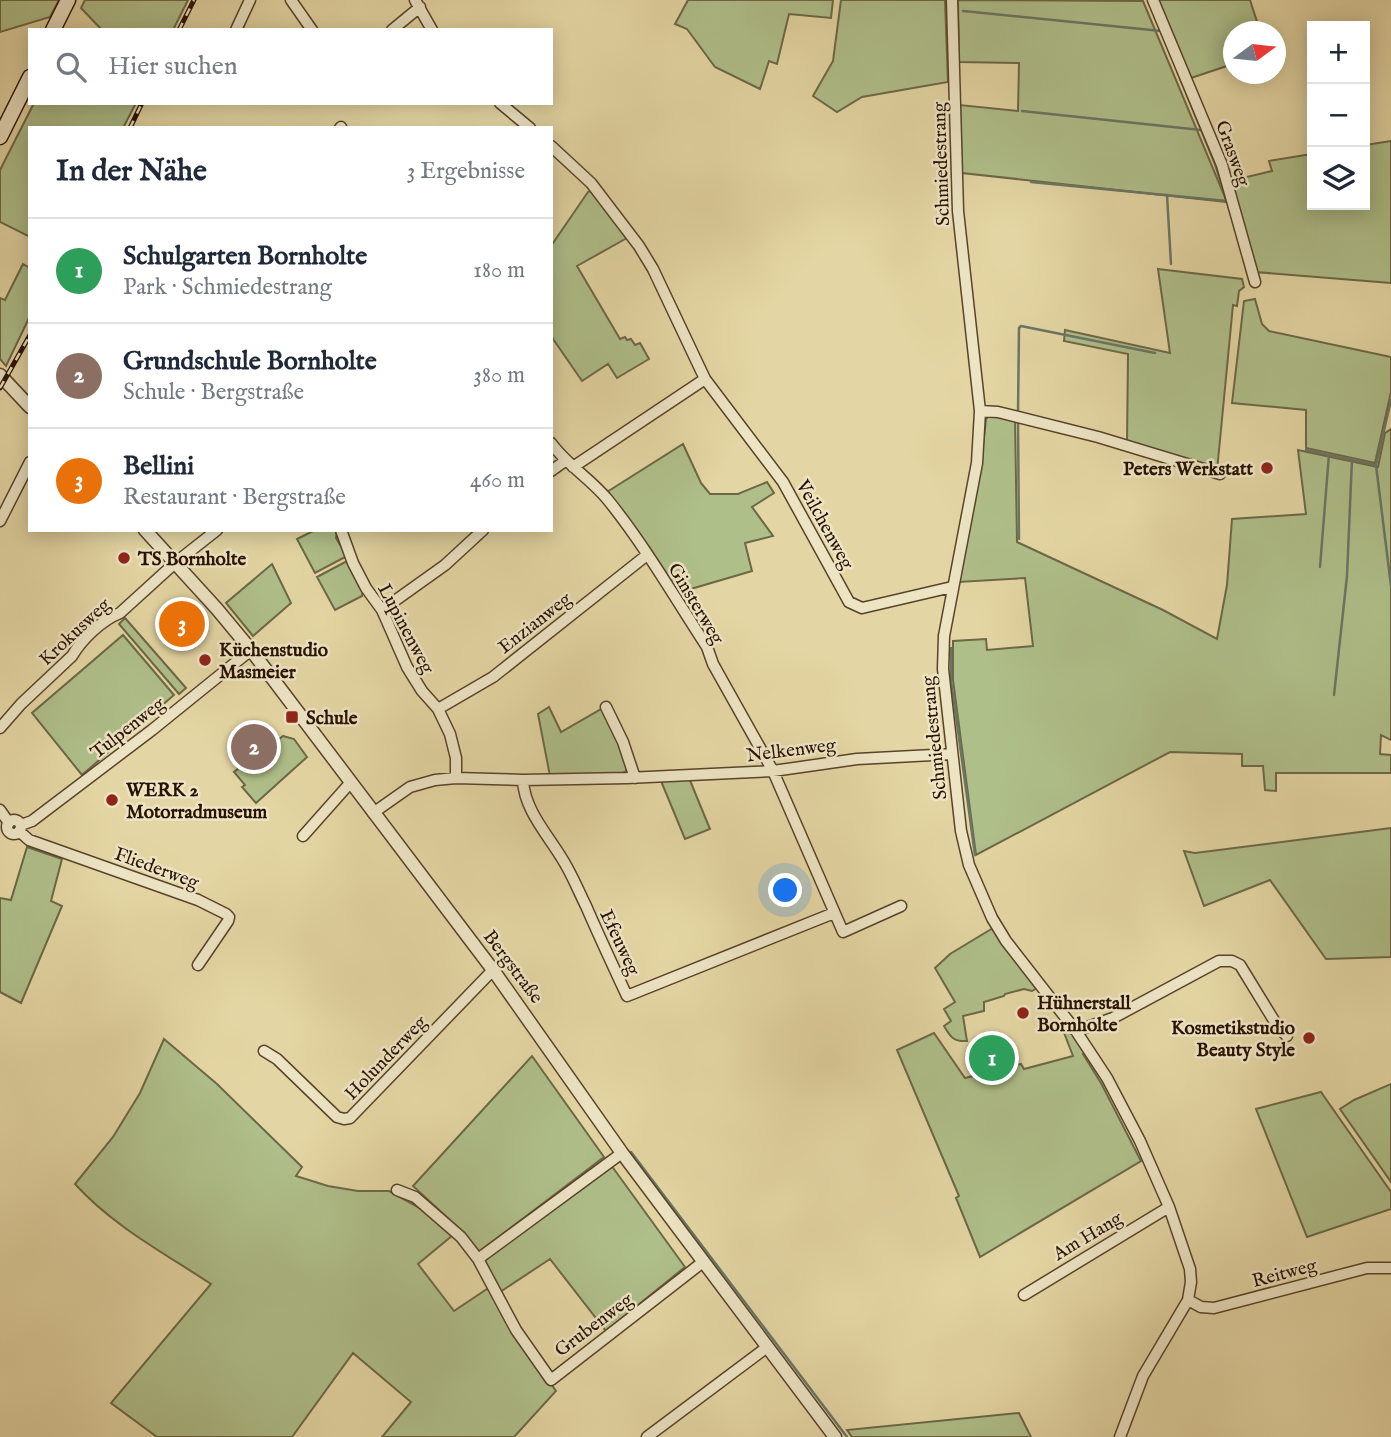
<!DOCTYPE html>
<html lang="de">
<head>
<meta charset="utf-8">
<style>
	:root { --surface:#fff; --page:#f2f2f3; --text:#1f2937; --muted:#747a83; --line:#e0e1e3; --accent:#1a73e8 }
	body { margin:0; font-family:"IM FELL English",serif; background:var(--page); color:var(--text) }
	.controls { position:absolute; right:21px; top:21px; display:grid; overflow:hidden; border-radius:0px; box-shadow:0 4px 18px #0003 }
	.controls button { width:63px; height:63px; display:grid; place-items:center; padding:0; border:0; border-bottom:2px solid var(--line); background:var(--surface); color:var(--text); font:35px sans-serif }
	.compass { position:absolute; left:1223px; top:21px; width:63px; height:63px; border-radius:50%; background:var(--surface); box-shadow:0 4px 18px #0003; rotate:75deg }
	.you { position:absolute; left:786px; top:891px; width:24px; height:24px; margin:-18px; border:5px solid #fff; border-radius:50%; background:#1a73e8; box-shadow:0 0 0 10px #1a73e833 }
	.badge { display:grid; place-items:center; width:46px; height:46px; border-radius:50%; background:var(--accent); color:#fff; font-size:23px; font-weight:700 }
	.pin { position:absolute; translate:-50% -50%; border:4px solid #fff; box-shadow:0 2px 7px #0006 }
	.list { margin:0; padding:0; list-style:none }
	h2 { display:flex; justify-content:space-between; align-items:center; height:91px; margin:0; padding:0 28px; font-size:30px }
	h2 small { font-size:23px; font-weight:400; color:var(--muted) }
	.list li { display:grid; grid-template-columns:46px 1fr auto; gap:21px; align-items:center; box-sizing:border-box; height:105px; padding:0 28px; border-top:2px solid var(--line) }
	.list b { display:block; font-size:26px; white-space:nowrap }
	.list p { margin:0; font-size:23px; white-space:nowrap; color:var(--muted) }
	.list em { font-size:23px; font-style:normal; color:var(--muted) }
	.icon { flex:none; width:38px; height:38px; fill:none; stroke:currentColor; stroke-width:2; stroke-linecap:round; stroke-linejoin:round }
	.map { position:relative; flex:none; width:1391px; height:1437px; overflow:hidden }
	.search { position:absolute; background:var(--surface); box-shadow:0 4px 18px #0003; left:28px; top:28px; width:525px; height:77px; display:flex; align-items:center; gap:18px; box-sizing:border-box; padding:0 24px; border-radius:0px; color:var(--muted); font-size:26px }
	.panel { position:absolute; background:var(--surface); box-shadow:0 4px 18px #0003; left:28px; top:126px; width:525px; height:406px; border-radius:0px }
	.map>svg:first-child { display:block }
	.green { fill:#afbf8a; stroke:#6c6845; stroke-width:2 }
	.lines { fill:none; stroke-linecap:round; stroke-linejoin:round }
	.stream { stroke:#6a7665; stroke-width:2.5 }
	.minor-casing { stroke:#584329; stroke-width:13 }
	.tertiary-casing { stroke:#584329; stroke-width:15 }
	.secondary-casing { stroke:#291200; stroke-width:17 }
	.minor { stroke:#ede4c4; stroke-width:10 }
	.tertiary { stroke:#ede4c4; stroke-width:12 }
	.secondary { stroke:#ede4c4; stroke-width:14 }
	.rail-casing { stroke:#291200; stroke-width:5 }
	.rail { stroke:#ede4c4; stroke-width:2.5; stroke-dasharray:8; stroke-linecap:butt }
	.poi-dot { fill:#8f2418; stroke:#ede4c4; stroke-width:2.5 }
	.labels { text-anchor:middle; stroke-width:5; stroke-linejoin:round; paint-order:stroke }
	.street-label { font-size:19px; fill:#291200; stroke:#ede4c4 }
	.poi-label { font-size:19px; font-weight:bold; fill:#291200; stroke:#ede4c4; text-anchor:start }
</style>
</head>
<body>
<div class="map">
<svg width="1391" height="1437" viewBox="0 0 1391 1437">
	<rect width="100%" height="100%" fill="#e4d6a4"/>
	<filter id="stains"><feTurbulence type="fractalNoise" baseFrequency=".00286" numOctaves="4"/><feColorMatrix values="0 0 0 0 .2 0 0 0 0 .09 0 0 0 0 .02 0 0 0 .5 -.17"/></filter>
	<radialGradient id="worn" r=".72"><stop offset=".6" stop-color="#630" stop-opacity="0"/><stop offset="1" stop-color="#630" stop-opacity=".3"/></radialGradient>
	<path class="green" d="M 0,0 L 59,0 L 50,17 L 0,32 Z
		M 85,0 L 188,0 L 173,30 L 102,30 L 81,8 Z
		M 688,0 L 833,0 L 831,18 L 789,14 L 777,64 L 769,61 L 760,89 L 715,67 L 687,29 L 675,24 Z
		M 841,0 L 945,0 L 948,82 L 862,97 L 837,112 L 813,96 L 833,61 Z
		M 958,0 L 1143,1 L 1227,202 L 962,173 L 960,105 L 1018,111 L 1019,63 L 959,62 Z
		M 1160,0 L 1250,0 L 1260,31 L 1234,32 L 1233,64 L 1191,78 L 1158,2 Z
		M 34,103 L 136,103 L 123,128 L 30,128 L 30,237 L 0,222 L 0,170 Z
		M 1391,141 L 1391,283 L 1255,272 L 1230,181 L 1272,171 L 1269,161 L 1312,154 L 1312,205 L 1365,205 L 1365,145 Z
		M 593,190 L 627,238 L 577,266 L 620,339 L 625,337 L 627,340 L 631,339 L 635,345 L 640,343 L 649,359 L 617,378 L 608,364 L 582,381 L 551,336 L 551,246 L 588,192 Z
		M 23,264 L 30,268 L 30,316 L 6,366 L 0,359 L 0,298 L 5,300 Z
		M 1158,269 L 1242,279 L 1244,287 L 1239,291 L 1237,306 L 1233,305 L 1217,471 L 1127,443 L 1128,354 L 1064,341 L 1065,330 L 1170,353 Z
		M 1255,299 L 1262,324 L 1269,331 L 1391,357 L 1391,392 L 1375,463 L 1306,448 L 1306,410 L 1232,403 L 1244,301 Z
		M 989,416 L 1015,419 L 1017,542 L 1163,610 L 1217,639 L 1227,585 L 1232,519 L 1306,514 L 1298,450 L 1378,467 L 1385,433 L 1391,429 L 1391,740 L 1381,735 L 1380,754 L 1391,755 L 1391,773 L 1276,773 L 1276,791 L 1265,790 L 1263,766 L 1242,766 L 1242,754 L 1170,752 L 976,855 L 953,680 L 953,641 L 986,639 L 987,650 L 1033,646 L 1025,578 L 959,582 L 981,465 L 986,419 Z
		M 683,444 L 701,483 L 710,494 L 738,494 L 767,482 L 774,493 L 752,507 L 773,536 L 745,543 L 752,571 L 677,593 L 607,492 Z
		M 315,530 L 337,530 L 336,538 L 347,556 L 315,573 L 297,539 Z
		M 349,560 L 363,590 L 362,596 L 335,610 L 317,577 Z
		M 272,564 L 291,603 L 253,636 L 226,603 Z
		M 125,618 L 186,688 L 179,694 L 119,624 Z
		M 123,635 L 174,695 L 82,775 L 32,713 Z
		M 549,707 L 561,732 L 603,708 L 629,765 L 626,771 L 621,774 L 550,776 L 538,714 Z
		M 283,736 L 294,739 L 307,757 L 256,803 L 242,787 L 245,785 L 234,772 L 257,754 L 267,768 L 274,764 L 270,757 L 271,745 Z
		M 689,778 L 710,829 L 685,839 L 661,781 Z
		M 1391,828 L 1391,957 L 1326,959 L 1270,880 L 1204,906 L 1184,851 L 1195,853 Z
		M 27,847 L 62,859 L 51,901 L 62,906 L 21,1003 L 0,992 L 0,898 L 11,900 Z
		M 993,928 L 1037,988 L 1032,991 L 1024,989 L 1005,994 L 1004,996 L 984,1002 L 984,1011 L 963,1016 L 967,1041 C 953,1042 950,1036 944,1026 L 951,1021 L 944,1009 L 955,1002 L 935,968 L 950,954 Z
		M 1059,1022 L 1067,1025 L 1086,1052 L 1083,1054 L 1101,1083 L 1141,1161 L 980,1257 L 956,1198 L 959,1196 L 897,1050 L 934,1033 L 965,1078 L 1021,1064 L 1024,1069 L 1073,1056 L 1061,1025 L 1053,1026 Z
		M 164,1039 L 217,1084 L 302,1167 L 296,1176 L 328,1186 L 358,1191 L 389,1191 L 427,1212 L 453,1235 L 418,1264 L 454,1311 L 490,1287 L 514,1332 L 556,1391 L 514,1437 L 382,1437 L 411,1402 L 353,1353 L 292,1437 L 157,1437 L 111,1403 L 211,1284 C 164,1253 113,1226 75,1184 L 113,1137 L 140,1093 Z
		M 999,1047 L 1001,1052 L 1014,1050 L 1017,1061 L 970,1072 L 966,1055 Z
		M 532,1056 L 604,1157 L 479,1252 L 464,1233 L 413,1186 Z
		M 1391,1084 L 1391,1182 L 1340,1109 L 1354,1100 Z
		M 1321,1092 L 1391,1192 L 1391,1209 L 1307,1237 L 1256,1109 Z
		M 611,1165 L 685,1267 L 606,1331 L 550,1259 L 500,1292 L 484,1259 Z
		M 1019,1413 L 1031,1437 L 852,1437 L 847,1430 Z"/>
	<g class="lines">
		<path class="stream" d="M 963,11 L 1161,31
			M 1022,111 L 1201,130
			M 1031,182 L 1227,201 L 1215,164 L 1178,73
			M 1167,195 L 1171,264
			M 1391,400 L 1376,465 L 1391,586
			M 1018,412 L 1019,328 L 1021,326 L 1155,353
			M 1018,421 L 1019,539
			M 1306,450 L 1376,465
			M 1320,567 L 1329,454
			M 951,648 L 951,680 L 975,855
			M 1334,695 L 1347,576 L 1352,459
			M 631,1152 L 847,1437"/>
		<g class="minor-casing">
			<path id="minor" d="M 291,0 L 312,30
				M 415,0 L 432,30
				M 952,0 L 958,211 L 980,411 L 977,463 L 944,636 L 943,669 L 961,831 L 969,865 L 992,918 L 1006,941 L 1076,1031 L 1107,1078 L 1140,1141 L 1169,1207 L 1190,1269 L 1191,1282 L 1188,1300 L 1143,1376 L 1120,1437
				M 1153,0 L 1222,165 L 1255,282
				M 236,30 L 250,0
				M 392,30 L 420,7
				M 500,103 L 530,128
				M 340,128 L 341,127
				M 551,146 L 591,183 L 639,246 L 653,269 L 705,379 L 783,482 L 849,602 L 862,608 L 952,587
				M 980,411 L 998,412 L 1098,437 L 1220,474
				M 551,443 C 567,465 591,479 608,500 C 645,546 675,598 707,647 L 713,664 L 773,771 L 843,932 L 901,906
				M 573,467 L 705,379
				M 551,471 L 565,461
				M 0,521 L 30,462
				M 341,530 L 353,563 L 366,588 L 382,610 L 407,667 L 422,691 L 438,709 L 450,734 L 456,758 L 456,778
				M 382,610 L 445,565 L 483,530
				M 606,707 L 623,742 L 635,778
				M 438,709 L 493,677 L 647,555
				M 0,728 L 21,704 L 72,656 C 82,639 102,620 120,613 L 175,563 L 217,530
				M 523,780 C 524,809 547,834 561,857 C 571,872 578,890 586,906 C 599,936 613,966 627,996 L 834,913
				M 0,810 L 9,823
				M 373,813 L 410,787 L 435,780 L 456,778 L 523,780 L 627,778 L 773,771 L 857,759 L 952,754
				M7 827a7 7 0 1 1 14 0a7 7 0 1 1-14 0Z
				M 21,825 L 32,821 L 152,730 L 251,650
				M 19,831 L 29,840 L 198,900 L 226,914 L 229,917 L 228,921 L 198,965
				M 303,836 L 351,782
				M 1076,1031 L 1113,1018 L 1219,961 L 1232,961 L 1240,965 L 1278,1027 L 1287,1036
				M 264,1051 L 277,1059 L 337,1117 L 344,1119 L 350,1118 L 493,970
				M 397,1190 L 415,1197 L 461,1237 L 478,1259 L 516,1330 L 551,1380 L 703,1262
				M 478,1259 L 622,1153
				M 1024,1295 L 1169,1207
				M 1188,1300 L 1201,1307 L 1214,1308 L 1367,1268 L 1391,1268
				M 647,1437 L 766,1348"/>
		</g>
		<g class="tertiary-casing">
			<path id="tertiary" d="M 0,375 L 30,407
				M 145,530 L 217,609 L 251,650 L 493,970 L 622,1153 L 835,1437"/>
		</g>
		<g class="secondary-casing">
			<path id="secondary" d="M 53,30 L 68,0
				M 0,137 L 30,77"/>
		</g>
		<use href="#minor" class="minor"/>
		<use href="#tertiary" class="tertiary"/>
		<use href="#secondary" class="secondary"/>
		<g class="rail-casing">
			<path id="rail" d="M 179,30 L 194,0
				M 130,128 L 142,103
				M 0,388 L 30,335"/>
		</g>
		<use href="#rail" class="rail"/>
	</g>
	<g class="poi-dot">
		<circle cx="1267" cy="468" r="7"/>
		<circle cx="124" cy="558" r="7"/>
		<circle cx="205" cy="660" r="7"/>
		<rect x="285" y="710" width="14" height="14" rx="3.5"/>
		<circle cx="112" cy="800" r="7"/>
		<circle cx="1023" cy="1013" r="7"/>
		<circle cx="1309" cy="1038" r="7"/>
	</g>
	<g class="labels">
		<g class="street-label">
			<text transform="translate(1234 153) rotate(70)" y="7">Grasweg</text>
			<text transform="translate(940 164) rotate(-92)" y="7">Schmiedestrang</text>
			<text transform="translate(826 524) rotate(61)" y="7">Veilchenweg</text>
			<text transform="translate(697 603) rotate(59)" y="7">Ginsterweg</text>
			<text transform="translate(534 622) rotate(-38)" y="7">Enzianweg</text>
			<text transform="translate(407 628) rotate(62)" y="7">Lupinenweg</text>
			<text transform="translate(74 631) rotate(-43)" y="7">Krokusweg</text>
			<text transform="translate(127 727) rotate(-38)" y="7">Tulpenweg</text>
			<text transform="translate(933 738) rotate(-96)" y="7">Schmiedestrang</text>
			<text transform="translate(791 749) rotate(-7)" y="7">Nelkenweg</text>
			<text transform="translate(157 867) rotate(20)" y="7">Fliederweg</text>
			<text transform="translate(621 942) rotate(65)" y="7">Efeuweg</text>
			<text transform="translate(514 966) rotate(53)" y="7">Bergstraße</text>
			<text transform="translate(385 1057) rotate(-46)" y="7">Holunderweg</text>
			<text transform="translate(1087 1235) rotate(-31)" y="7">Am Hang</text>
			<text transform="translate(1284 1272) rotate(-15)" y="7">Reitweg</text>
			<text transform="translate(593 1324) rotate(-37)" y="7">Grubenweg</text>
		</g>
		<g class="poi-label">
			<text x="1253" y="475" text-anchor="end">Peters Werkstatt</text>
			<text x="138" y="565">TS Bornholte</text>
			<text x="219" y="656">Küchenstudio<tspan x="219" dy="22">Masmeier</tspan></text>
			<text x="306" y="724">Schule</text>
			<text x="126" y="796">WERK 2<tspan x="126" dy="22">Motorradmuseum</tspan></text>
			<text x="1037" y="1009">Hühnerstall<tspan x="1037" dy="22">Bornholte</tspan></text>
			<text x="1295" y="1034" text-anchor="end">Kosmetikstudio<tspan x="1295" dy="22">Beauty Style</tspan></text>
		</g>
	</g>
	<rect width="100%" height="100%" filter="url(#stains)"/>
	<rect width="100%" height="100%" fill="url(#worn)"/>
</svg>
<div class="controls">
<button>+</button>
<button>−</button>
<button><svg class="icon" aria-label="layers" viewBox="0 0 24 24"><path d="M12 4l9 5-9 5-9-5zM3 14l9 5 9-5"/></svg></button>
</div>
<svg class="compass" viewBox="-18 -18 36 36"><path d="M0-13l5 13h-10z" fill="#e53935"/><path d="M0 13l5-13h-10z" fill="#747a83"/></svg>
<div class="you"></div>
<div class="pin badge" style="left:992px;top:1058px;background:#2e9e5b">1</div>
<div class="pin badge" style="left:254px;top:747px;background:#8d6e63">2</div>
<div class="pin badge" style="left:182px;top:624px;background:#e8710a">3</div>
<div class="search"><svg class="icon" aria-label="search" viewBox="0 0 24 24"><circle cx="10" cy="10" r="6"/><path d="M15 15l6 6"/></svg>Hier suchen</div>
<section class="panel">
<h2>In der Nähe<small>3 Ergebnisse</small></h2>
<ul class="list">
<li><span class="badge" style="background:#2e9e5b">1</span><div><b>Schulgarten Bornholte</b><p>Park · Schmiedestrang</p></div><em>180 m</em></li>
<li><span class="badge" style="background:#8d6e63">2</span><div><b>Grundschule Bornholte</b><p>Schule · Bergstraße</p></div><em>380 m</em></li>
<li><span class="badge" style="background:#e8710a">3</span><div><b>Bellini</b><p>Restaurant · Bergstraße</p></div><em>460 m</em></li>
</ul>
</section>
</div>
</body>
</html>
